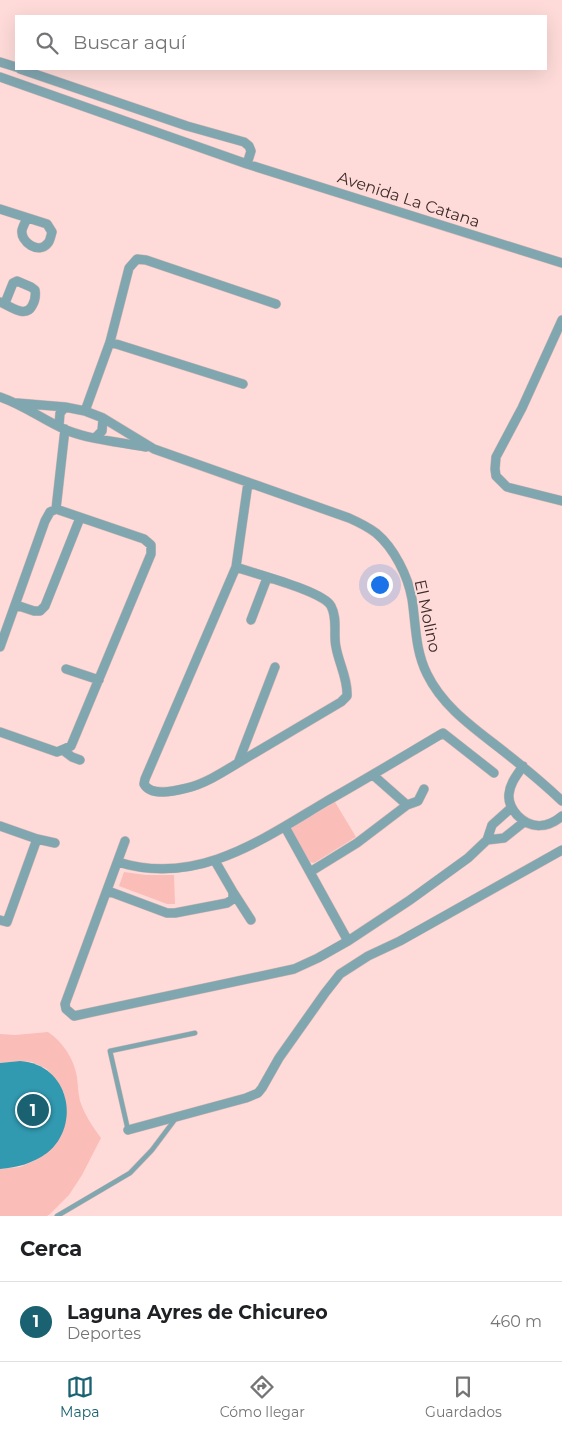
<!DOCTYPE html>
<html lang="es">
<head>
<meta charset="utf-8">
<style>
	:root { --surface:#fff; --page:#f2f2f2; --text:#202124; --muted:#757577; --line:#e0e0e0; --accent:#1a6171 }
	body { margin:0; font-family:Montserrat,sans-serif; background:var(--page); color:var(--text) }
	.you { position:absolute; left:379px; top:584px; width:18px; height:18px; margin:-12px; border:4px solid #fff; border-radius:50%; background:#1a73e8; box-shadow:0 0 0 8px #1a73e833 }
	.badge { display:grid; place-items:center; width:32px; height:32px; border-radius:50%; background:var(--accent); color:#fff; font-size:16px; font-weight:700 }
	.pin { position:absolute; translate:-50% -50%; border:2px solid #fff; box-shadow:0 1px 5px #0006 }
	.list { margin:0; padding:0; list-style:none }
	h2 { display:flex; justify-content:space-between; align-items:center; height:65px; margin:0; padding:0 20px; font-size:21px }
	h2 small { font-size:16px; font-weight:400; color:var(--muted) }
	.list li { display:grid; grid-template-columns:32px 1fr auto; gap:15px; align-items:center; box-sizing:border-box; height:80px; padding:0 20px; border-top:1px solid var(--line) }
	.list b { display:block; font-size:19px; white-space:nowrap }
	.list p { margin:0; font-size:16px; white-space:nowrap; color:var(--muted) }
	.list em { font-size:16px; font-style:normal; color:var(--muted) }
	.icon { flex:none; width:28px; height:28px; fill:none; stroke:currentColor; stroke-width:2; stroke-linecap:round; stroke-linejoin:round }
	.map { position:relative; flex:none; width:562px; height:1216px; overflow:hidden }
	.search { position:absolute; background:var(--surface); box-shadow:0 5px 20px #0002; left:15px; right:15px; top:15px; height:55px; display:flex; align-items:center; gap:12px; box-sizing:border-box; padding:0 18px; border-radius:0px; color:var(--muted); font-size:19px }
	.sheet { height:145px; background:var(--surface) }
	nav { display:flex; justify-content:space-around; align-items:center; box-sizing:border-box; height:70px; border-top:1px solid var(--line); background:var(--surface); font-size:14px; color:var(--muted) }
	nav a { display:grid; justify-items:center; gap:2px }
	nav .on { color:var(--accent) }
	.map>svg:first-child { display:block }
	.green { fill:#fbbdb7 }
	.water { fill:#3199b0 }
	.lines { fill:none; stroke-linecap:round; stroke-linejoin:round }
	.service-casing { stroke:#d7b8b5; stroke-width:5.5 }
	.minor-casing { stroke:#d7b8b5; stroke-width:10 }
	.service { stroke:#80a6b0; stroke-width:4.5 }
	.minor { stroke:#80a6b0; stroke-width:9 }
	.labels { text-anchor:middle; stroke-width:4; stroke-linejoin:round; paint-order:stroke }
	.street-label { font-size:16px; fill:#3d2c2b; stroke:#fedbd8 }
</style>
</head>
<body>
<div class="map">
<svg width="562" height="1216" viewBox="0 0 562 1216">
	<rect width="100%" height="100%" fill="#fedbd8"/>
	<path class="green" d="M 335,802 L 356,837 L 314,863 L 310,862 L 290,829 Z
		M 124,872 L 146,875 L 174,875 L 175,904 L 167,904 L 119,886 Z
		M 48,1032 C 63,1042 74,1059 77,1077 C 78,1085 78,1093 80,1101 C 84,1114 93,1127 101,1138 L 82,1175 L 69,1195 L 50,1214 L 47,1216 L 0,1216 L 0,1169 L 20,1167 L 36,1160 L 66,1115 L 66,1106 L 64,1093 L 47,1069 L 32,1062 L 20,1061 L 0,1063 L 0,1034 L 15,1035 Z"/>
	<path class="water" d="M 20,1061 C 69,1064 82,1125 47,1153 C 32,1164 18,1167 0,1169 L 0,1063 Z"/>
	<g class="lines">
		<g class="service-casing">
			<path id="service" d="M 128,1130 L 110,1051 L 195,1033
				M 57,1216 L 130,1173 L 152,1150 L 176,1118"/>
		</g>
		<g class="minor-casing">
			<path id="minor" d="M 0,62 L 16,67
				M 20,69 L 187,126 L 244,142 L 249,146 L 251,151 L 247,164
				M 0,77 L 247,164 L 562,263
				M 0,209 L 47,224 L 52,232 C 51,235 50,241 48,243 C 39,255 20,242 22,230 C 23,226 26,221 27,218
				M 0,302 C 9,305 25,319 32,306 C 35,301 36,296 35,290 L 31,287 L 17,281 L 13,283 L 5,303
				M 562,320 L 522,408 L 496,457 L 495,469 L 496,476 L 507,487 L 562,501
				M 110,342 L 243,384
				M 0,397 C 24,405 43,420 66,430 C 91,440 120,442 146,447
				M 17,403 L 65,407 L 85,411 L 103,418 L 154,449 L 349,518 C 358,522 368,527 376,533 C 394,548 408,576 412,599 C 416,625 415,650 427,674 C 444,709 477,730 507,754 C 526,769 544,784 562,801
				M 85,411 L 110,342 L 129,268 L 137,259 L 146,260 L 276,304
				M 59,426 L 60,413 L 65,407
				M 95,438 L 102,431 L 103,418
				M 56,509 L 65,429
				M 236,567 C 255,574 323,591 331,606 C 338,619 333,634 336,647 C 339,664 348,679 347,696 L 341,702 C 310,720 279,739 248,757 C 229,768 208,783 187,788 C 175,791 151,797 144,784 L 145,779 L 236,567 L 248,483
				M 16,605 L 34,611 L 40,611 L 45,606 L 80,518
				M 251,620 L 267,578
				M 0,647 L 45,521 L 50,512 L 56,509 L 144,539 L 151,545 L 151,554 L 71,746 L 57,752 L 0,732
				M 66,669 L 99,680
				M 64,751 L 72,757 L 80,760
				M 238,763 L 275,667
				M 523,766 C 517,775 510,783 509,794 C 508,803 512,809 517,815 C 531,830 548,828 562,816
				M 407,805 L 418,801 L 424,789
				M 0,826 L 37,839 L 55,843
				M 285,827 L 348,941
				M 487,840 L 504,838 L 524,822
				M 125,841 L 65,1004 L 66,1009 L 74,1016 L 294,969 L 318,958 L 348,941 L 410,900 L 468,858 L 487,840 L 492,825 L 511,808
				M 118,862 C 197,887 263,839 327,801 C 366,779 404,756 443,733 L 494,773
				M 310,872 L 357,843 L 407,805 L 373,775
				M 108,891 L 167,913 L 175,913 L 227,903 L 233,899 L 233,892 L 215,861
				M 233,892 L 251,920
				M 0,920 L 7,922 L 37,839
				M 128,1130 L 246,1098 L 258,1093 L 262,1088 L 279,1058 L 325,993 L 340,974 L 368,956 L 400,941 L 562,850"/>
		</g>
		<use href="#service" class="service"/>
		<use href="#minor" class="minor"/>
	</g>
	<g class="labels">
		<g class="street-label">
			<text transform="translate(409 199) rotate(18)" y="6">Avenida La Catana</text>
			<text transform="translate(428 616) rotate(78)" y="6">El Molino</text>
		</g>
	</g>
</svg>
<div class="you"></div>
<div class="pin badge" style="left:33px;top:1110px">1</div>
<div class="search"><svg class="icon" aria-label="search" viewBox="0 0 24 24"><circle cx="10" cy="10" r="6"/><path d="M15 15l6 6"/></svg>Buscar aquí</div>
</div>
<section class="sheet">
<h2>Cerca<small></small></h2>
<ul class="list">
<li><span class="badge">1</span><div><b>Laguna Ayres de Chicureo</b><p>Deportes</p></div><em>460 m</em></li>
</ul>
</section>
<nav>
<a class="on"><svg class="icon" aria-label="map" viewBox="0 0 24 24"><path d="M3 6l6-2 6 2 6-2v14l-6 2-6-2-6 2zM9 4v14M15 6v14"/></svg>Mapa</a>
<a><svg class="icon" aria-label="directions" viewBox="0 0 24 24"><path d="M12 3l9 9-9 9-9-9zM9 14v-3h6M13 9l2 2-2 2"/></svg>Cómo llegar</a>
<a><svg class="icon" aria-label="saved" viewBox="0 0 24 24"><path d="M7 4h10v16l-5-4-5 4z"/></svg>Guardados</a>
</nav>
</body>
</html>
